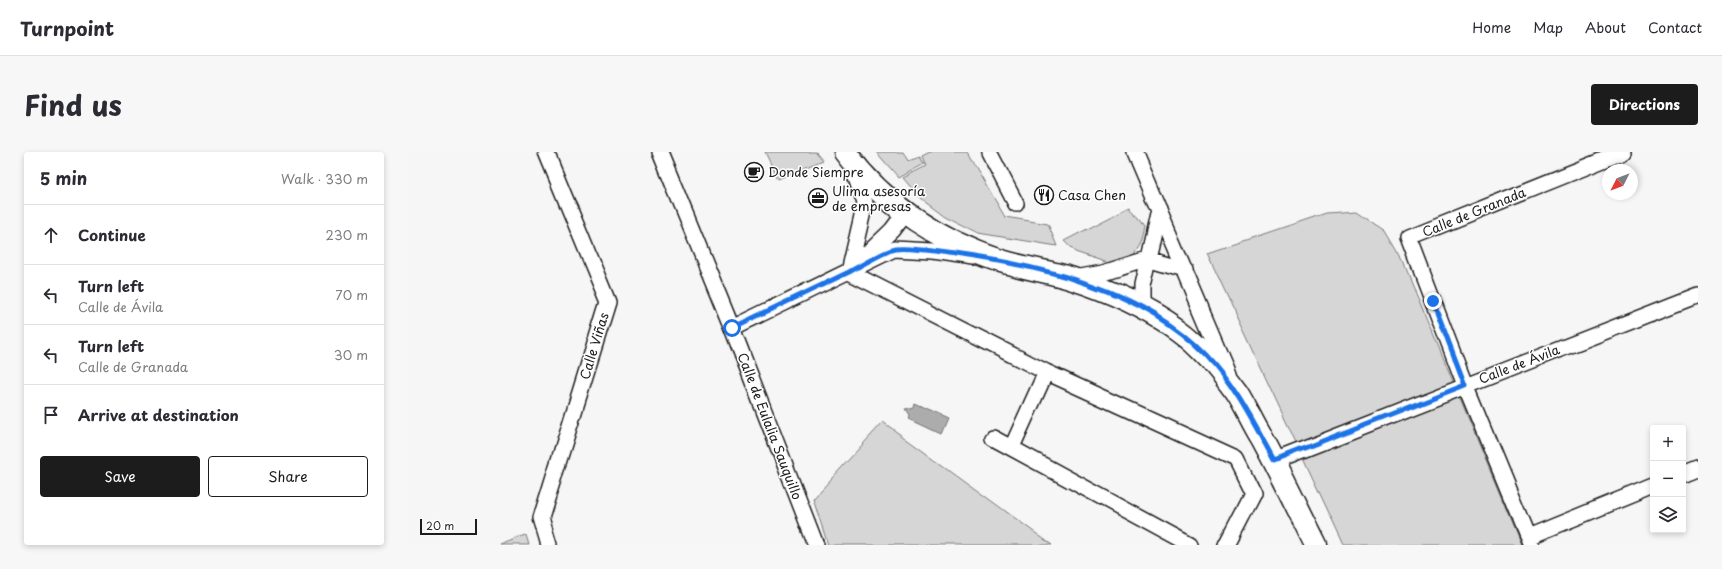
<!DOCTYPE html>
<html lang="en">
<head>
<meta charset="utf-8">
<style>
	:root { --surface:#fff; --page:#f7f7f7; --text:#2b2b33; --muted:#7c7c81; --line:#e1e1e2; --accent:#1c1c1c }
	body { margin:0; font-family:"Playpen Sans",sans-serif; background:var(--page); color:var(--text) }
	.controls { position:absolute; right:12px; bottom:12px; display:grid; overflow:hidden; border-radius:4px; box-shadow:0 2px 6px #0003 }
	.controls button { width:36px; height:36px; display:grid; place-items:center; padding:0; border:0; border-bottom:1px solid var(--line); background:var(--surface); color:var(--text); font:20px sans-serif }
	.compass { position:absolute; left:1194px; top:12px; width:36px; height:36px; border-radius:50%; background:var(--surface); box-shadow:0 2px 6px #0003; rotate:228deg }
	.scale { position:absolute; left:12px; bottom:10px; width:57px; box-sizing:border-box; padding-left:4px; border:2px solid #1c1c1c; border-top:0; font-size:11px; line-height:14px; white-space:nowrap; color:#1c1c1c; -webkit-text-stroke:3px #fff; paint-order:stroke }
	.stop { position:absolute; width:12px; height:12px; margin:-9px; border:3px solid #1a73e8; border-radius:50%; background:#fff }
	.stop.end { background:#1a73e8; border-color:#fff; box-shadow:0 1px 4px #0008 }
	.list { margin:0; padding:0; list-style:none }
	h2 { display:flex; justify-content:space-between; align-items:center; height:52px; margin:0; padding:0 16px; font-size:17px }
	h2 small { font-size:13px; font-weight:400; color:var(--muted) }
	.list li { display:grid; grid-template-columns:26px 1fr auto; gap:12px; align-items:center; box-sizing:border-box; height:60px; padding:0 16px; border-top:1px solid var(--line) }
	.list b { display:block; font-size:15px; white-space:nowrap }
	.list p { margin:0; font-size:13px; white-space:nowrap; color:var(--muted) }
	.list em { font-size:13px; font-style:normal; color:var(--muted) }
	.actions { display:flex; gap:8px; padding:12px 16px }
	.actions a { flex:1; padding:9px 0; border:1px solid var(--accent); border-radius:4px; text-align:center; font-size:14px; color:var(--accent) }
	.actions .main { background:var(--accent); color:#fff }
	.icon { flex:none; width:22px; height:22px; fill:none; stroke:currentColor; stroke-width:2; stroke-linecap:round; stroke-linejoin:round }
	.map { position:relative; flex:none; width:1290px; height:393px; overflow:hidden; border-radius:4px }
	header { display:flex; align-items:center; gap:24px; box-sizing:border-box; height:56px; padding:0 20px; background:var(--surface); border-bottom:1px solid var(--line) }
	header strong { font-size:19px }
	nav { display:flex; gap:22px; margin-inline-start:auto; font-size:14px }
	.intro { display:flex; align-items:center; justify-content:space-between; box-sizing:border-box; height:96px; padding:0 24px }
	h1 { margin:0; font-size:28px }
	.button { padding:10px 18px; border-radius:4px; background:var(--accent); color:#fff; font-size:14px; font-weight:700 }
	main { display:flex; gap:24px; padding:0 24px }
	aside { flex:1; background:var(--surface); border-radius:4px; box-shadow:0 2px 6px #0003 }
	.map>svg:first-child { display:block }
	.green { fill:#d6d6d6; stroke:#797979 }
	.water { fill:#acacac; stroke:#727272 }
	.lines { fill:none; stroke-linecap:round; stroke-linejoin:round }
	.street-casing { stroke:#1c1c1c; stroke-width:18 }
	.primary-casing { stroke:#1c1c1c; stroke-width:25 }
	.street { stroke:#fff; stroke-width:15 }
	.primary { stroke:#fff; stroke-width:22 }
	.route { stroke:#1a73e8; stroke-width:5 }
	.labels { text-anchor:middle; stroke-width:3; stroke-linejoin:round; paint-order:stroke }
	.poi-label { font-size:13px; fill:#1c1c1c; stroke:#fff; text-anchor:start }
	.street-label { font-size:13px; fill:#1c1c1c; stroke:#fff }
</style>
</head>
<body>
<header>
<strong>Turnpoint</strong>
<nav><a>Home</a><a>Map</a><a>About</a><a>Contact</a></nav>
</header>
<div class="intro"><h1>Find us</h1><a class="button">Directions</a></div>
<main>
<aside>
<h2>5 min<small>Walk · 330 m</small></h2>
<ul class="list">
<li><svg class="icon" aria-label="ahead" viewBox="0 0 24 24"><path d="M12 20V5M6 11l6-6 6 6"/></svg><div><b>Continue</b></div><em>230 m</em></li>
<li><svg class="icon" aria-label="left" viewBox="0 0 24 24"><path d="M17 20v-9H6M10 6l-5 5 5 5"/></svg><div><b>Turn left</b><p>Calle de Ávila</p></div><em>70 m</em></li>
<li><svg class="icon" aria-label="left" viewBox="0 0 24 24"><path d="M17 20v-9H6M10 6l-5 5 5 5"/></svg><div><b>Turn left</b><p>Calle de Granada</p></div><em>30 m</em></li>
<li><svg class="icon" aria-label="arrive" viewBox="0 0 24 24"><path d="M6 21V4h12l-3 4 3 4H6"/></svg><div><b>Arrive at destination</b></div></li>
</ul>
<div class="actions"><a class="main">Save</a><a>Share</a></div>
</aside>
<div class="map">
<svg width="1290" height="393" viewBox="0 0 1290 393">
	<rect width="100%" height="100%" fill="#f6f6f6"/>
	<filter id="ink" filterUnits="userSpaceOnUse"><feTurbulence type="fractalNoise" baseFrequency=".025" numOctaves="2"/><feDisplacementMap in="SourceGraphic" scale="8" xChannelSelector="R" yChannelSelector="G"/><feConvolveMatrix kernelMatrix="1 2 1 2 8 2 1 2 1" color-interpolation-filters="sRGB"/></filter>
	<g filter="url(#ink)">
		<path class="green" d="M 357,0 L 408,0 L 415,8 L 370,27 Z
			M 468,0 L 495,0 L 500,9 L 512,5 L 516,12 L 491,26 Z
			M 522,0 L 559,0 L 597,65 L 640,72 L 649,94 L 570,81 L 536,64 L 512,46 L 495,26 L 518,14 L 514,4 Z
			M 722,55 L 736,76 L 732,93 L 724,105 L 700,111 L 667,100 L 656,89 Z
			M 948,59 L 978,80 L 995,109 L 1113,393 L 936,393 L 799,101 L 918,61 Z
			M 475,270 L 644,393 L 420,393 L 405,347 Z
			M 118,383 L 121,393 L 92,393 Z"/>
		<path class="water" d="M 506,251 L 539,266 L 532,282 L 500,267 L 501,263 L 497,257 L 505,255 Z"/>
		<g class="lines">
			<g class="street-casing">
				<path id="street" d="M 138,0 L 200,150 L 133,366 L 141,393
					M 252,0 L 324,176 L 408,393
					M 581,0 L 608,52
					M 726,0 L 820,221
					M 453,108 L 484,78 L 496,62
					M 441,120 L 638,220 L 828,307 L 845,341 L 818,393
					M 441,120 L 457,51 L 444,15
					M 667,126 L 695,121 L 739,107 L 777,118
					M 734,155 L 734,134 L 751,58
					M 324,176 L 486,97 L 524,99 L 566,105
					M 585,286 L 782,393
					M 604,295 L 638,220
					M 866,309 L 1290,143
					M 1275,322 L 1290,316
					M 1120,385 L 1245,334
					M 1123,393 L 1057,233 L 1001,86 L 1215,0"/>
			</g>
			<g class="primary-casing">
				<path id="primary" d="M 437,0 C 476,54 530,88 593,109 C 616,116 639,119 662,126 C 700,138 737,154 769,177 C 793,194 812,218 829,241 C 838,255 845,272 854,286 C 873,321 890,357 908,393"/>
			</g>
			<use href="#street" class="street"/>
			<use href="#primary" class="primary"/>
		</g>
	</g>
	<g class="lines" filter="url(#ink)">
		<path class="route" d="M 324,176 C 363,157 402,139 441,120 C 450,115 479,98 487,97 C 503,95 531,100 548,102 C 634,114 736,138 798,203 C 827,233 846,272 866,308 L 1057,233 L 1025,149"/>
	</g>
	<defs>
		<g id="cafe-ring" transform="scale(1)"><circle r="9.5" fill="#fff" stroke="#1c1c1c" stroke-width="1.5"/><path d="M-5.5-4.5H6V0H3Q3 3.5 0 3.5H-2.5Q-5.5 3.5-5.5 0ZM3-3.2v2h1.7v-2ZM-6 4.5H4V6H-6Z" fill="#1c1c1c"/></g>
		<g id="restaurant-ring" transform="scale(1)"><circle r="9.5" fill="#fff" stroke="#1c1c1c" stroke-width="1.5"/><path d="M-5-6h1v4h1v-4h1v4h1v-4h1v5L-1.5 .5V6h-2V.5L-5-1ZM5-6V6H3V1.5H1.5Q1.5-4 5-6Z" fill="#1c1c1c"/></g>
		<g id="office-ring" transform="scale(1)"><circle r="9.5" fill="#fff" stroke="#1c1c1c" stroke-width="1.5"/><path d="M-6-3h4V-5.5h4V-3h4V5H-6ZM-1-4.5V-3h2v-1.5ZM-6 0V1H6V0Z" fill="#1c1c1c"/></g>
	</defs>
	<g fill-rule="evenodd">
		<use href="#cafe-ring" x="346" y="20"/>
		<use href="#restaurant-ring" x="636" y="43"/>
		<use href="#office-ring" x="410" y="46"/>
	</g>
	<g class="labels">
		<g class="poi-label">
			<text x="360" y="25">Donde Siempre</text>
			<text x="424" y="44">Ulima asesoría<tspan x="424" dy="15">de empresas</tspan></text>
			<text x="650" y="48">Casa Chen</text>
		</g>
		<g class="street-label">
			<text transform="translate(1066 60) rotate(-22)" y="5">Calle de Granada</text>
			<text transform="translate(186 194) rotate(-73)" y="5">Calle Viñas</text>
			<text transform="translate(1111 212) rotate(-21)" y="5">Calle de Ávila</text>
			<text transform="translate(362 274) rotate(69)" y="5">Calle de Eulalia Sauquillo</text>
		</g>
	</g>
</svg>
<div class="controls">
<button>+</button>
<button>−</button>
<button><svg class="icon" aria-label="layers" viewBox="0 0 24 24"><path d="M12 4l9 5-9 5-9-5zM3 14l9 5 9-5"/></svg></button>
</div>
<svg class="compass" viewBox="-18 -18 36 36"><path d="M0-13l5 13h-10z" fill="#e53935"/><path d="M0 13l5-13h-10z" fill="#7c7c81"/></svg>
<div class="scale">20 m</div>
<div class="stop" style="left:324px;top:176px"></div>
<div class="stop end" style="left:1025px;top:149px"></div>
</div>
</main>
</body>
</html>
